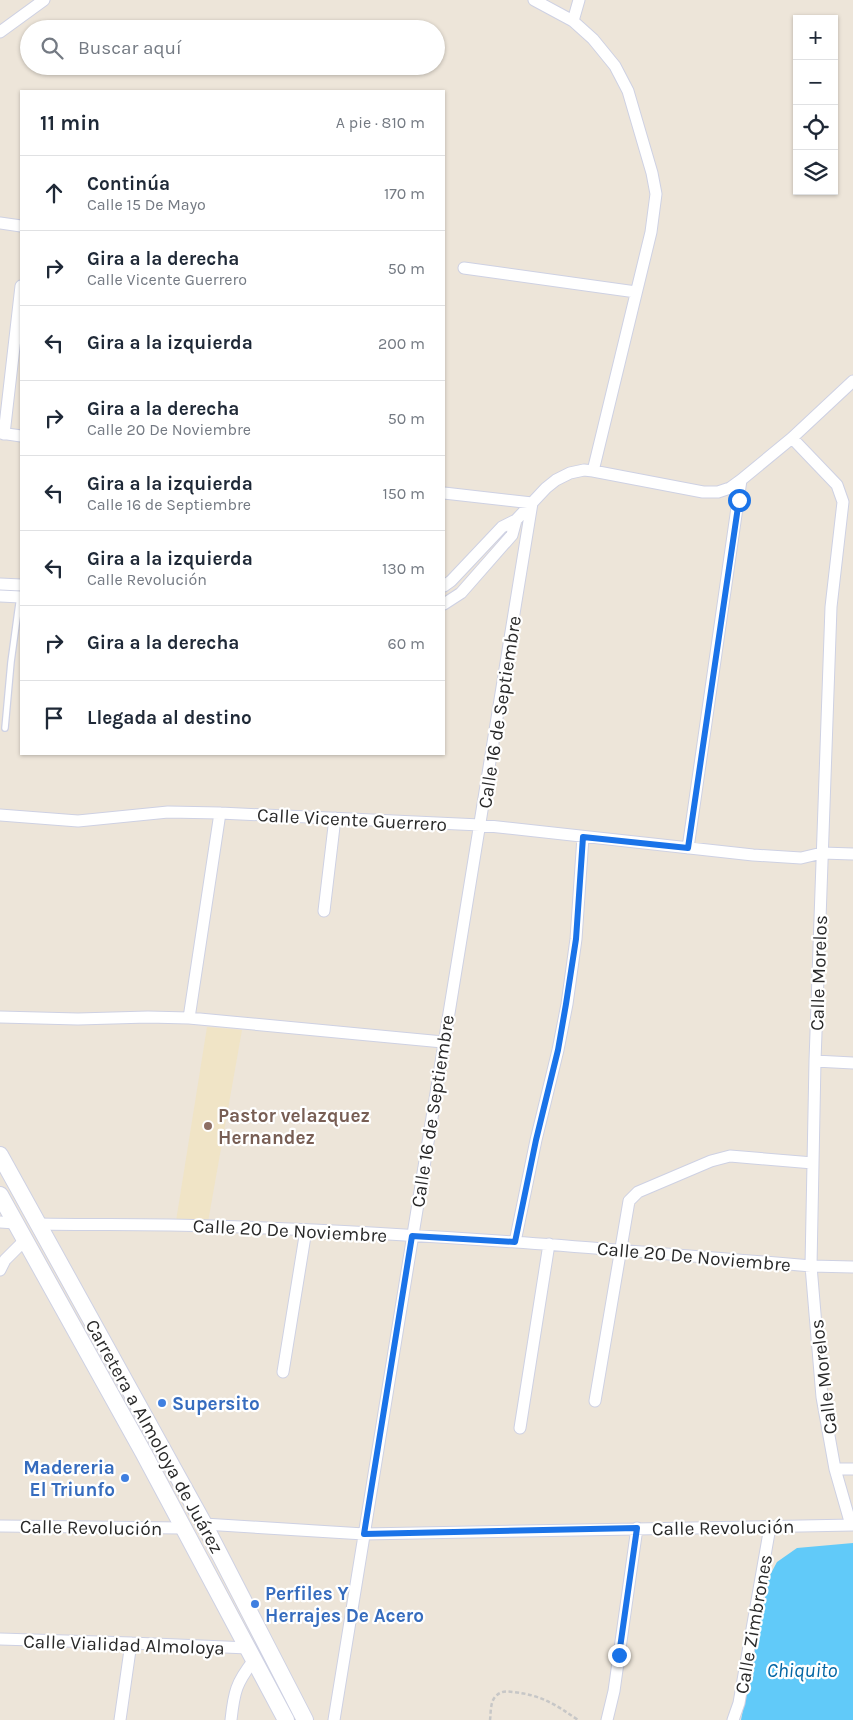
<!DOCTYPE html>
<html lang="es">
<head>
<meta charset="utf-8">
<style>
	:root { --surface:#fff; --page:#f2f2f3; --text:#1f2937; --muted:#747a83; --line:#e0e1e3 }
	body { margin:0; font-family:Karla,sans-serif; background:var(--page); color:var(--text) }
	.controls { position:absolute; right:15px; top:15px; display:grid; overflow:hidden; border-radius:0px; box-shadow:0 1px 4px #0004 }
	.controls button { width:45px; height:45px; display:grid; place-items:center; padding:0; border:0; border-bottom:1px solid var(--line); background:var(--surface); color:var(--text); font:25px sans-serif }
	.stop { position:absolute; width:15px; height:15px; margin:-11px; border:4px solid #1a73e8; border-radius:50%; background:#fff }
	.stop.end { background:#1a73e8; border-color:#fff; box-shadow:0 1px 5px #0008 }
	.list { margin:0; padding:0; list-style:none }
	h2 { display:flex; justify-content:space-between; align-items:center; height:65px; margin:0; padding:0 20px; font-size:21px }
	h2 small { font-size:16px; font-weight:400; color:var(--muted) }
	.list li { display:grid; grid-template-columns:32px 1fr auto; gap:15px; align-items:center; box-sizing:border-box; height:75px; padding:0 20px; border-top:1px solid var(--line) }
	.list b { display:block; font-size:19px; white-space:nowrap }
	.list p { margin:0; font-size:16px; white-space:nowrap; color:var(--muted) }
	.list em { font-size:16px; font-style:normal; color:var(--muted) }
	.icon { flex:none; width:28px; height:28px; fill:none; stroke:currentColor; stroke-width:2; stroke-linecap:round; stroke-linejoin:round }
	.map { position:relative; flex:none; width:853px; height:1720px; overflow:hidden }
	.search { position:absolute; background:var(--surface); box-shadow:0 1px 4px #0004; left:20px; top:20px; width:425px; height:55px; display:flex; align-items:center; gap:12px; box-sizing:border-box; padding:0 18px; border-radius:28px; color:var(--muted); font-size:19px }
	.panel { position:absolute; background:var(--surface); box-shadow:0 1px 4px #0004; left:20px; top:90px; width:425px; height:665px; border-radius:0px }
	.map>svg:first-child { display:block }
	.education { fill:#f0e4c6 }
	.water { fill:#61caf9 }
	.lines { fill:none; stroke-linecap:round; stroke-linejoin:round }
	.service-casing { stroke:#ced1e3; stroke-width:8 }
	.minor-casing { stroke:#ced1e3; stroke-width:13 }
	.secondary-casing { stroke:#ced1e3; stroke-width:18 }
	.path { stroke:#c7c7c7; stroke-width:2.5; stroke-dasharray:4 2.5; stroke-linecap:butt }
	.service { stroke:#fff; stroke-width:5.5 }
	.minor { stroke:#fff; stroke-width:11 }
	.secondary { stroke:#fff; stroke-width:16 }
	.route { stroke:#1a73e8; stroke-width:6 }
	.education-dot { fill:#8d6e63; stroke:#fff; stroke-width:2 }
	.shop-dot { fill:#3f7fe0; stroke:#fff; stroke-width:2 }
	.labels { text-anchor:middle; stroke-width:4.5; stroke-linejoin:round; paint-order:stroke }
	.street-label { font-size:19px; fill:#292929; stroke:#fff }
	.education-label { font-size:19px; font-weight:bold; fill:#785e54; stroke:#fff; text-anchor:start }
	.shop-label { font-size:19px; font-weight:bold; fill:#366cbe; stroke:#fff; text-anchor:start }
	.water-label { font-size:20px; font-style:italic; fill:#0265a3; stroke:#fff }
</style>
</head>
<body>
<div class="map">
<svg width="853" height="1720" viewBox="0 0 853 1720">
	<rect width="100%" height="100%" fill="#ede5d9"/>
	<path class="education" d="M 207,1027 L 242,1030 L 208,1222 L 176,1221 Z"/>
	<path class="water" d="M 853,1543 L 853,1720 L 741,1720 L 769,1577 L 777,1562 L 797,1548 Z"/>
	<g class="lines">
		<g class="service-casing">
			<path id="service" d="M 5,728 L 11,662 L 20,596"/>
		</g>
		<g class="minor-casing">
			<path id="minor" d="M 534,0 L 573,21 L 593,39 L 615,66 L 628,91 L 652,173 L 656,194 L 651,232 L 593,471
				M 573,21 L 579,0
				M 0,32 L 44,0
				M 0,223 L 21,226
				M 464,268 L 636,292
				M 0,433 L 21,436
				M 4,434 L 21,286
				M 792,438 L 837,485 L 843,502 L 831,607 L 815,1061 L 811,1266 L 822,1397 L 835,1469 L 851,1525
				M 0,584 L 21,585
				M 444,586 L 451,581 L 502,527 L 516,520 L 546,488 L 556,480 L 570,473 L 584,470 L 593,471 L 703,492 L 718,492 L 730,488 L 741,480 L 792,438 L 853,381
				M 0,596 L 21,597
				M 444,604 L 461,593 L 512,535 L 516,520
				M 0,815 L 78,821 L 168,812 L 220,813 L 480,825 L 753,855 L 801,858 L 822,853 L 853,854
				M 688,848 L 741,480
				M 324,911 L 335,818
				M 0,1017 L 78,1019 L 148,1017 L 189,1018 L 443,1042
				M 189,1018 L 220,813
				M 815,1061 L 853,1063
				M 0,1222 L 15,1223
				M 38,1224 C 96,1225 155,1224 213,1226 C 413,1232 612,1249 811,1266 L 853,1267
				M 515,1242 L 536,1140 L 558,1050 L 567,1004 L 576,939 L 583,837
				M 0,1270 L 5,1260 L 25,1240
				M 283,1372 L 306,1230
				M 595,1401 L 629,1201 L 638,1192 L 711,1161 L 730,1156 L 813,1163
				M 520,1428 L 549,1244
				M 835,1469 L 853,1469
				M 204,1524 L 364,1534 L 853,1525
				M 0,1526 L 182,1528
				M 0,1639 L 131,1643 L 248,1648
				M 120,1720 L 131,1643
				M 231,1720 C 234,1692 236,1683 254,1660
				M 334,1720 L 532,503 L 444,493
				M 607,1720 L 614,1691 L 637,1528
				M 733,1720 L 739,1703 L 770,1527"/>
		</g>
		<g class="secondary-casing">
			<path id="secondary" d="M 0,1155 L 204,1524 L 305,1720
				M 0,1195 L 143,1452 L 286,1720"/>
		</g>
		<path class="path" d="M 490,1720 C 491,1713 490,1703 495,1697 C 500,1691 506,1691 513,1692 C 541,1695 555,1704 578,1720"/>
		<use href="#service" class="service"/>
		<use href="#minor" class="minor"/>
		<use href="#secondary" class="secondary"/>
	</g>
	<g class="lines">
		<path class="route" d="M 619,1655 L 637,1528 L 364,1534 L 412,1236 L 515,1242 L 536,1140 L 558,1050 L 566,1004 L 576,939 L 583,837 L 688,848 L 739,500"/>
	</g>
	<circle class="education-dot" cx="208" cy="1126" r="5"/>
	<g class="shop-dot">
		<circle cx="162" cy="1403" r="5"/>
		<circle cx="125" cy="1478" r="5"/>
		<circle cx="255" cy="1604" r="5"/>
	</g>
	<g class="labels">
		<g class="street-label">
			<text transform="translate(499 712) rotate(-81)" y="7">Calle 16 de Septiembre</text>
			<text transform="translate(352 819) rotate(3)" y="7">Calle Vicente Guerrero</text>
			<text transform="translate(818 973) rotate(-88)" y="7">Calle Morelos</text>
			<text transform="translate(432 1111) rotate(-81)" y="7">Calle 16 de Septiembre</text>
			<text transform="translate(290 1230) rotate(3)" y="7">Calle 20 De Noviembre</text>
			<text transform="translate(694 1256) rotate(5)" y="7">Calle 20 De Noviembre</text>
			<text transform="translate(823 1377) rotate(-97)" y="7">Calle Morelos</text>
			<text transform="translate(155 1436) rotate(61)" y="7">Carretera a Almoloya de Juárez</text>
			<text transform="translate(91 1527) rotate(1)" y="7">Calle Revolución</text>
			<text transform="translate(723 1527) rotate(-1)" y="7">Calle Revolución</text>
			<text transform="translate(753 1624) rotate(-80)" y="7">Calle Zimbrones</text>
			<text transform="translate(124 1644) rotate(2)" y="7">Calle Vialidad Almoloya</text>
		</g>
		<g class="education-label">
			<text x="218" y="1122">Pastor velazquez<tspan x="218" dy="22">Hernandez</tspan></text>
		</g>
		<g class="shop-label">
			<text x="172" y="1410">Supersito</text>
			<text x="115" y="1474" text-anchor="end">Madereria<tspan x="115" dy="22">El Triunfo</tspan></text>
			<text x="265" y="1600">Perfiles Y<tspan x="265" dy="22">Herrajes De Acero</tspan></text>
		</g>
		<g class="water-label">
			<text x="802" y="1677">Chiquito</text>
		</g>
	</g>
</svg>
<div class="controls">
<button>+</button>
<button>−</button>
<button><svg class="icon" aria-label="locate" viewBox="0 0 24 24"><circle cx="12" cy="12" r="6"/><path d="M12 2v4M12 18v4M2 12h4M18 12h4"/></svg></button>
<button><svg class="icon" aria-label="layers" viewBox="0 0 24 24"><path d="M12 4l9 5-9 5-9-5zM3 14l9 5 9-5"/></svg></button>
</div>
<div class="stop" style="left:739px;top:500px"></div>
<div class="stop end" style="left:619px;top:1655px"></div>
<div class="search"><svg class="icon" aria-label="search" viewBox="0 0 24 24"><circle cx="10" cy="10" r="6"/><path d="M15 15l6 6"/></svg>Buscar aquí</div>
<section class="panel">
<h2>11 min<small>A pie · 810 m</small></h2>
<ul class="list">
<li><svg class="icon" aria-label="ahead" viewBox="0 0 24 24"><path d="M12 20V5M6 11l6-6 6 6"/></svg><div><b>Continúa</b><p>Calle 15 De Mayo</p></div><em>170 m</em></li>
<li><svg class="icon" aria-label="right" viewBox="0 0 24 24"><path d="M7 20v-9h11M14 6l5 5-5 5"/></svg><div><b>Gira a la derecha</b><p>Calle Vicente Guerrero</p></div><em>50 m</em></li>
<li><svg class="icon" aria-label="left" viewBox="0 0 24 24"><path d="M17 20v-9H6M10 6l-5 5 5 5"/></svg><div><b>Gira a la izquierda</b></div><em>200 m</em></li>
<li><svg class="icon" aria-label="right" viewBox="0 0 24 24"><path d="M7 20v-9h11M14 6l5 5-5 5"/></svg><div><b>Gira a la derecha</b><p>Calle 20 De Noviembre</p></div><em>50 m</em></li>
<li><svg class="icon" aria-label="left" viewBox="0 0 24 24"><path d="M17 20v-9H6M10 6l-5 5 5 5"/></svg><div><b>Gira a la izquierda</b><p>Calle 16 de Septiembre</p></div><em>150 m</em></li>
<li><svg class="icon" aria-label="left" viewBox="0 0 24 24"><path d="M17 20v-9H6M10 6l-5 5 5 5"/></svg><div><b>Gira a la izquierda</b><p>Calle Revolución</p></div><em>130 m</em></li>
<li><svg class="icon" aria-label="right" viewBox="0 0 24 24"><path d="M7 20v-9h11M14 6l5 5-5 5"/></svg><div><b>Gira a la derecha</b></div><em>60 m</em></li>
<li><svg class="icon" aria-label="arrive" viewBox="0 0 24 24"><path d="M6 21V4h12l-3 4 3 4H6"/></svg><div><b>Llegada al destino</b></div></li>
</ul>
</section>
</div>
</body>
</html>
